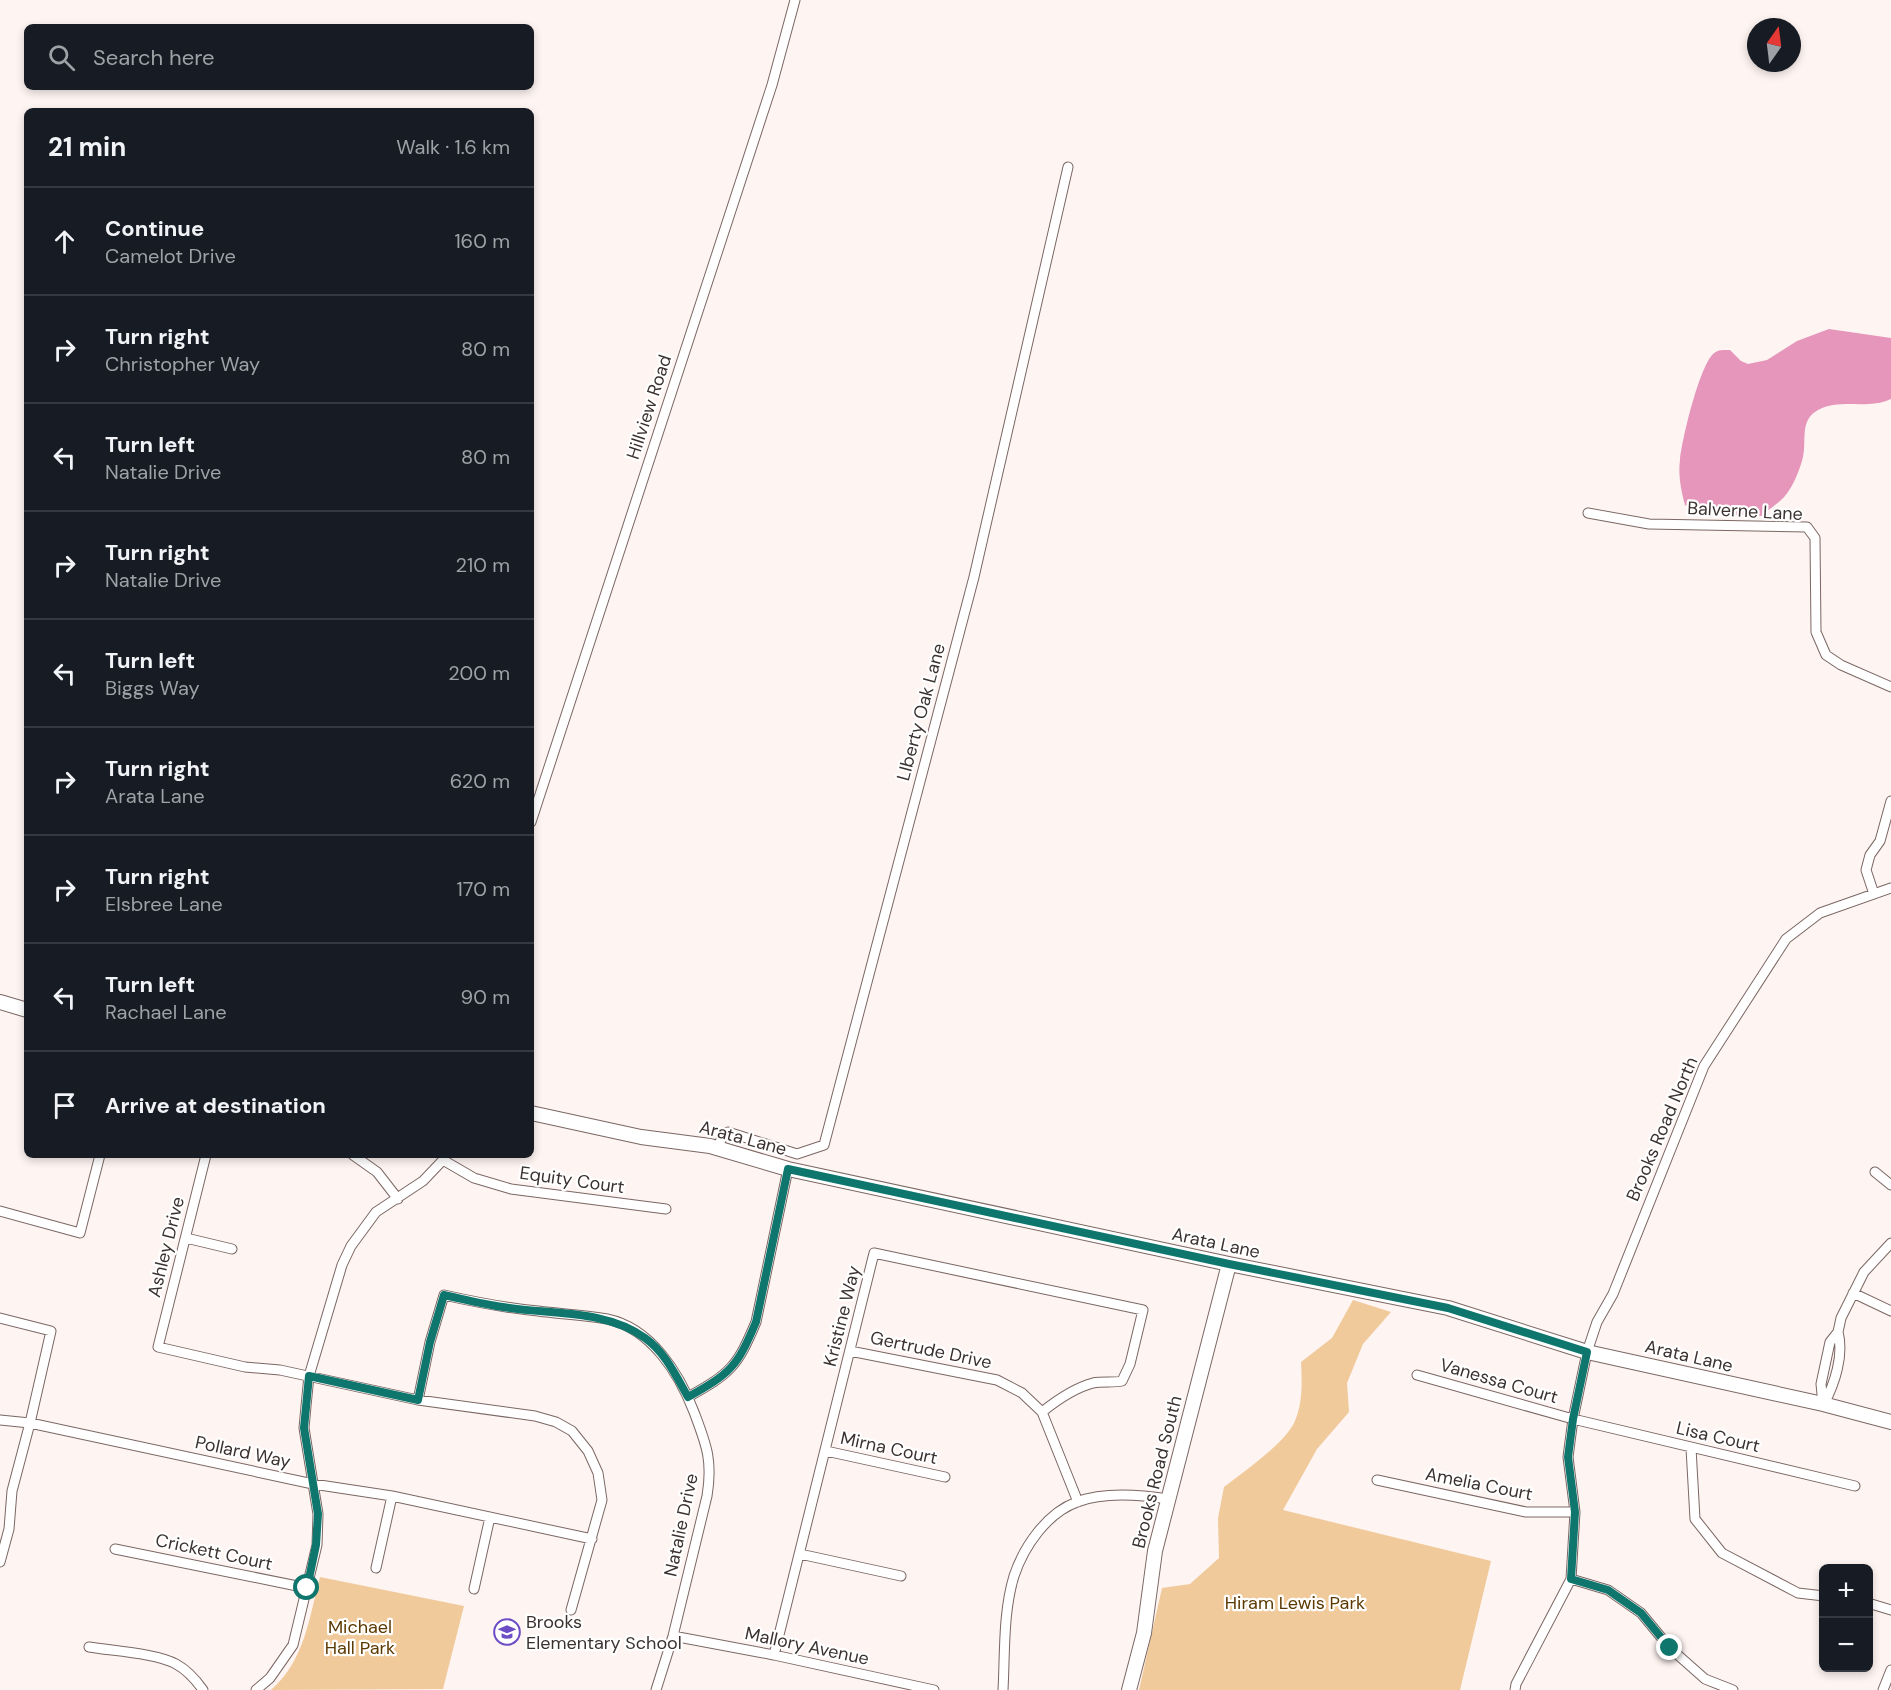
<!DOCTYPE html>
<html lang="en">
<head>
<meta charset="utf-8">
<style>
	:root { --surface:#171b24; --page:#20242c; --text:#f1f3f6; --muted:#9ea1a6; --line:#363941 }
	body { margin:0; font-family:"DM Sans",sans-serif; background:var(--page); color:var(--text) }
	.controls { position:absolute; right:18px; bottom:18px; display:grid; overflow:hidden; border-radius:9px; box-shadow:0 3px 9px #0003 }
	.controls button { width:54px; height:54px; display:grid; place-items:center; padding:0; border:0; border-bottom:2px solid var(--line); background:var(--surface); color:var(--text); font:30px sans-serif }
	.compass { position:absolute; left:1747px; top:18px; width:54px; height:54px; border-radius:50%; background:var(--surface); box-shadow:0 3px 9px #0003; rotate:14deg }
	.stop { position:absolute; width:18px; height:18px; margin:-14px; border:4px solid #0f766e; border-radius:50%; background:#fff }
	.stop.end { background:#0f766e; border-color:#fff; box-shadow:0 2px 6px #0008 }
	.list { margin:0; padding:0; list-style:none }
	h2 { display:flex; justify-content:space-between; align-items:center; height:78px; margin:0; padding:0 24px; font-size:26px }
	h2 small { font-size:20px; font-weight:400; color:var(--muted) }
	.list li { display:grid; grid-template-columns:39px 1fr auto; gap:18px; align-items:center; box-sizing:border-box; height:108px; padding:0 24px; border-top:2px solid var(--line) }
	.list b { display:block; font-size:22px; white-space:nowrap }
	.list p { margin:0; font-size:20px; white-space:nowrap; color:var(--muted) }
	.list em { font-size:20px; font-style:normal; color:var(--muted) }
	.icon { flex:none; width:33px; height:33px; fill:none; stroke:currentColor; stroke-width:2; stroke-linecap:round; stroke-linejoin:round }
	.map { position:relative; flex:none; width:1891px; height:1690px; overflow:hidden }
	.search { position:absolute; background:var(--surface); box-shadow:0 3px 9px #0003; left:24px; top:24px; width:510px; height:66px; display:flex; align-items:center; gap:15px; box-sizing:border-box; padding:0 21px; border-radius:9px; color:var(--muted); font-size:22px }
	.panel { position:absolute; background:var(--surface); box-shadow:0 3px 9px #0003; left:24px; top:108px; width:510px; height:1050px; border-radius:9px }
	.map>svg:first-child { display:block }
	.green { fill:#f1ca9b }
	.water { fill:#e596ba }
	.lines { fill:none; stroke-linecap:round; stroke-linejoin:round }
	.street-casing { stroke:#7b6763; stroke-width:11 }
	.secondary-casing { stroke:#7b6763; stroke-width:16 }
	.street { stroke:#fff; stroke-width:9 }
	.secondary { stroke:#fff; stroke-width:14 }
	.route { stroke:#0f766e; stroke-width:8 }
	.labels { text-anchor:middle; stroke-width:4.5; stroke-linejoin:round; paint-order:stroke }
	.street-label { font-size:18px; fill:#3b3230; stroke:#fff }
	.park-label { font-size:18px; fill:#5b3800; stroke:#fff }
	.poi-label { font-size:18px; fill:#3b3230; stroke:#fff; text-anchor:start }
</style>
</head>
<body>
<div class="map">
<svg width="1891" height="1690" viewBox="0 0 1891 1690">
	<rect width="100%" height="100%" fill="#fef4f2"/>
	<path class="green" d="M 1353,1300 L 1391,1312 L 1363,1344 L 1347,1383 L 1349,1412 L 1317,1449 L 1283,1510 L 1491,1561 L 1460,1690 L 1139,1690 L 1162,1588 L 1190,1584 L 1219,1558 L 1218,1518 L 1224,1487 C 1244,1471 1283,1445 1294,1423 C 1303,1404 1302,1382 1301,1362 L 1332,1338 Z
		M 320,1577 L 464,1606 L 443,1689 L 271,1690 C 305,1660 309,1618 320,1577 Z"/>
	<path class="water" d="M 1829,329 L 1891,338 L 1891,399 C 1868,410 1840,398 1818,410 C 1798,421 1808,442 1802,461 C 1798,474 1791,492 1780,501 C 1774,506 1768,510 1762,516 L 1700,513 L 1685,505 C 1681,491 1678,474 1680,460 C 1682,439 1699,368 1713,354 C 1718,349 1723,350 1730,350 L 1741,361 L 1748,364 L 1767,360 L 1797,341 Z"/>
	<g class="lines">
		<g class="street-casing">
			<path id="street" d="M 1588,513 L 1649,524 L 1807,527 L 1815,538 L 1816,632 L 1826,655 L 1841,665 L 1891,687
				M 531,822 L 772,85 L 795,0
				M 1874,894 L 1866,870 L 1870,855 L 1880,841 L 1891,801
				M 718,1148 L 723,1134 L 728,1132 L 797,1154 L 824,1145 L 974,577 L 1068,167
				M 206,1155 L 158,1347 L 245,1367 L 280,1370 L 418,1400 L 535,1416 L 556,1422 L 572,1431 L 588,1451 L 598,1473 L 602,1500 L 571,1610
				M 353,1155 L 377,1172 L 398,1199
				M 443,1160 L 474,1178 L 511,1189 L 666,1209
				M 1875,1172 L 1891,1185
				M 0,1211 L 80,1233 L 100,1155
				M 186,1238 L 232,1249
				M 1853,1293 L 1891,1311
				M 0,1318 L 51,1331 L 30,1423 L 12,1491 L 9,1529 L 0,1562
				M 850,1351 L 997,1380 L 1022,1393 L 1042,1412 L 1078,1502
				M 1417,1375 L 1573,1419 L 1855,1486
				M 688,1397 C 731,1373 737,1367 756,1322 L 788,1169
				M 418,1400 L 430,1342 L 444,1295 C 475,1302 506,1308 538,1311 C 561,1314 584,1315 607,1319 C 651,1328 679,1373 694,1412 C 706,1444 713,1460 707,1496 L 673,1636 L 656,1690
				M 1823,1404 L 1821,1384 L 1830,1342 L 1838,1332 L 1841,1318 L 1864,1272 L 1891,1243
				M 1824,1404 C 1835,1383 1844,1355 1838,1332
				M 0,1420 L 30,1423 L 313,1484 L 392,1496 L 592,1539
				M 1691,1448 L 1695,1519 L 1722,1553 L 1798,1593 L 1824,1596
				M 826,1451 L 945,1477
				M 1377,1480 L 1526,1512 L 1575,1512
				M 115,1549 L 307,1588
				M 800,1554 L 901,1576
				M 376,1568 L 392,1496
				M 1571,1579 L 1608,1590 L 1641,1613 L 1670,1648 L 1705,1679 L 1733,1690
				M 474,1589 L 490,1517
				M 1868,1603 L 1891,1610
				M 673,1636 L 774,1655 L 934,1690
				M 89,1647 C 112,1651 156,1653 176,1664 C 187,1670 196,1680 203,1690
				M 774,1655 L 874,1253 L 1143,1310 L 1130,1364 L 1122,1381 C 1113,1383 1103,1381 1093,1383 C 1074,1388 1057,1400 1042,1412
				M 256,1690 L 270,1678 L 293,1645 L 317,1545 L 318,1514 L 304,1428 L 306,1406 L 309,1376 L 342,1265 L 351,1246 L 376,1212 L 423,1181 L 443,1160 L 444,1155
				M 1003,1690 C 1005,1653 1003,1612 1014,1576 C 1024,1546 1047,1513 1077,1502 C 1103,1492 1142,1495 1168,1499
				M 1515,1690 L 1516,1684 L 1571,1579 L 1575,1512 L 1568,1457 L 1573,1419 L 1587,1352 L 1597,1322 L 1613,1294 L 1704,1066 L 1786,939 L 1820,913 L 1891,888
				M 1883,1690 L 1891,1670"/>
		</g>
		<g class="secondary-casing">
			<path id="secondary" d="M 0,1002 L 27,1010
				M 531,1113 L 641,1137 L 710,1146 L 788,1169 L 1229,1264 L 1448,1308 L 1587,1352 L 1823,1404 L 1891,1422
				M 1129,1690 L 1144,1633 L 1155,1551 L 1229,1264"/>
		</g>
		<use href="#street" class="street"/>
		<use href="#secondary" class="secondary"/>
	</g>
	<g class="lines">
		<path class="route" d="M 307,1588 L 316,1545 L 318,1514 L 304,1428 L 309,1376 L 418,1400 L 430,1342 L 444,1295 C 463,1299 483,1304 503,1307 C 550,1315 605,1309 645,1338 C 665,1352 676,1376 688,1397 C 731,1373 737,1367 756,1322 L 788,1169 L 1229,1264 L 1448,1308 L 1587,1352 L 1573,1419 L 1568,1457 L 1575,1512 L 1571,1579 L 1608,1590 L 1641,1613 L 1670,1648"/>
	</g>
	<defs>
		<g id="school-ring" transform="scale(1.35)"><circle r="9.5" fill="#fff" stroke="#6c4dc6" stroke-width="1.5"/><path d="M0-5L7-2L0 1L-7-2ZM-4 1L0 2.5L4 1V4Q0 6-4 4Z" fill="#6c4dc6"/></g>
	</defs>
	<g fill-rule="evenodd">
		<use href="#school-ring" x="507" y="1632"/>
	</g>
	<g class="labels">
		<g class="street-label">
			<text transform="translate(649 407) rotate(-72)" y="6">Hillview Road</text>
			<text transform="translate(1745 511) rotate(3)" y="6">Balverne Lane</text>
			<text transform="translate(921 712) rotate(-75)" y="6">LIberty Oak Lane</text>
			<text transform="translate(1662 1129) rotate(-67)" y="6">Brooks Road North</text>
			<text transform="translate(743 1138) rotate(15)" y="6">Arata Lane</text>
			<text transform="translate(572 1180) rotate(8)" y="6">Equity Court</text>
			<text transform="translate(1216 1243) rotate(12)" y="6">Arata Lane</text>
			<text transform="translate(166 1247) rotate(-76)" y="6">Ashley Drive</text>
			<text transform="translate(842 1316) rotate(-76)" y="6">Kristine Way</text>
			<text transform="translate(931 1350) rotate(12)" y="6">Gertrude Drive</text>
			<text transform="translate(1689 1356) rotate(13)" y="6">Arata Lane</text>
			<text transform="translate(1499 1381) rotate(16)" y="6">Vanessa Court</text>
			<text transform="translate(1718 1437) rotate(13)" y="6">Lisa Court</text>
			<text transform="translate(889 1448) rotate(12)" y="6">Mirna Court</text>
			<text transform="translate(243 1452) rotate(12)" y="6">Pollard Way</text>
			<text transform="translate(1157 1472) rotate(-76)" y="6">Brooks Road South</text>
			<text transform="translate(1479 1484) rotate(11)" y="6">Amelia Court</text>
			<text transform="translate(681 1525) rotate(-78)" y="6">Natalie Drive</text>
			<text transform="translate(214 1552) rotate(12)" y="6">Crickett Court</text>
			<text transform="translate(807 1646) rotate(12)" y="6">Mallory Avenue</text>
		</g>
		<g class="park-label">
			<text x="1295" y="1609">Hiram Lewis Park</text>
			<text x="360" y="1633">Michael<tspan x="360" dy="21">Hall Park</tspan></text>
		</g>
		<g class="poi-label">
			<text x="526" y="1628">Brooks<tspan x="526" dy="21">Elementary School</tspan></text>
		</g>
	</g>
</svg>
<div class="controls">
<button>+</button>
<button>−</button>
</div>
<svg class="compass" viewBox="-18 -18 36 36"><path d="M0-13l5 13h-10z" fill="#e53935"/><path d="M0 13l5-13h-10z" fill="#9ea1a6"/></svg>
<div class="stop" style="left:307px;top:1588px"></div>
<div class="stop end" style="left:1670px;top:1648px"></div>
<div class="search"><svg class="icon" aria-label="search" viewBox="0 0 24 24"><circle cx="10" cy="10" r="6"/><path d="M15 15l6 6"/></svg>Search here</div>
<section class="panel">
<h2>21 min<small>Walk · 1.6 km</small></h2>
<ul class="list">
<li><svg class="icon" aria-label="ahead" viewBox="0 0 24 24"><path d="M12 20V5M6 11l6-6 6 6"/></svg><div><b>Continue</b><p>Camelot Drive</p></div><em>160 m</em></li>
<li><svg class="icon" aria-label="right" viewBox="0 0 24 24"><path d="M7 20v-9h11M14 6l5 5-5 5"/></svg><div><b>Turn right</b><p>Christopher Way</p></div><em>80 m</em></li>
<li><svg class="icon" aria-label="left" viewBox="0 0 24 24"><path d="M17 20v-9H6M10 6l-5 5 5 5"/></svg><div><b>Turn left</b><p>Natalie Drive</p></div><em>80 m</em></li>
<li><svg class="icon" aria-label="right" viewBox="0 0 24 24"><path d="M7 20v-9h11M14 6l5 5-5 5"/></svg><div><b>Turn right</b><p>Natalie Drive</p></div><em>210 m</em></li>
<li><svg class="icon" aria-label="left" viewBox="0 0 24 24"><path d="M17 20v-9H6M10 6l-5 5 5 5"/></svg><div><b>Turn left</b><p>Biggs Way</p></div><em>200 m</em></li>
<li><svg class="icon" aria-label="right" viewBox="0 0 24 24"><path d="M7 20v-9h11M14 6l5 5-5 5"/></svg><div><b>Turn right</b><p>Arata Lane</p></div><em>620 m</em></li>
<li><svg class="icon" aria-label="right" viewBox="0 0 24 24"><path d="M7 20v-9h11M14 6l5 5-5 5"/></svg><div><b>Turn right</b><p>Elsbree Lane</p></div><em>170 m</em></li>
<li><svg class="icon" aria-label="left" viewBox="0 0 24 24"><path d="M17 20v-9H6M10 6l-5 5 5 5"/></svg><div><b>Turn left</b><p>Rachael Lane</p></div><em>90 m</em></li>
<li><svg class="icon" aria-label="arrive" viewBox="0 0 24 24"><path d="M6 21V4h12l-3 4 3 4H6"/></svg><div><b>Arrive at destination</b></div></li>
</ul>
</section>
</div>
</body>
</html>
